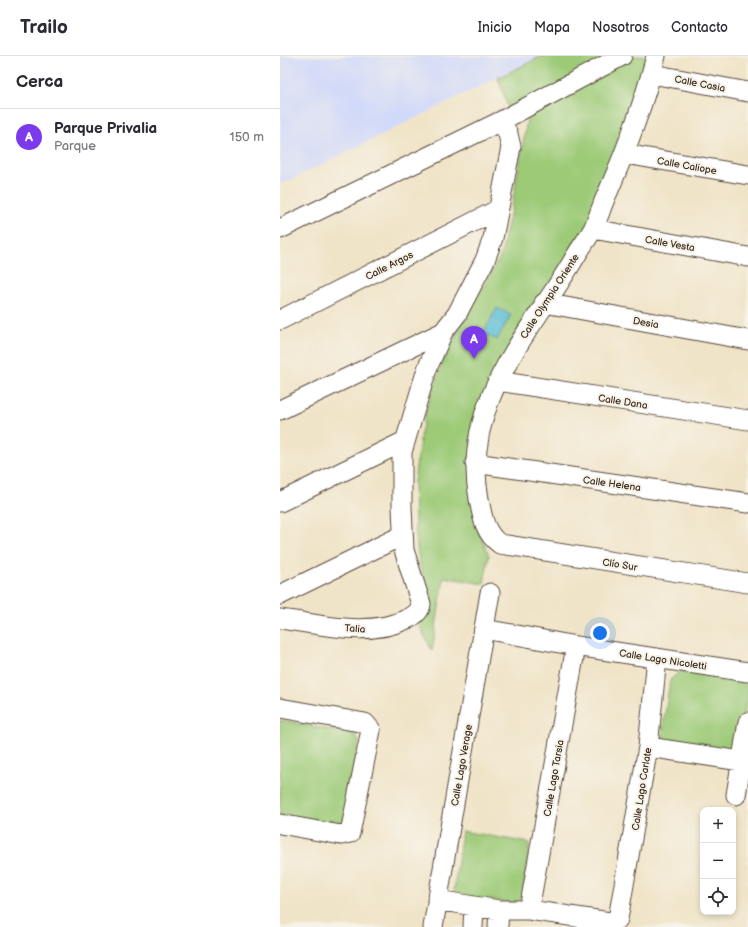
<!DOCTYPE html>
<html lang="es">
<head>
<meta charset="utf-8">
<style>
	:root { --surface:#fff; --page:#f2f2f3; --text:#2b2b33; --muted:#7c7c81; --line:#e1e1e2; --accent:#7c3aed }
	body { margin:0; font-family:"Balsamiq Sans",sans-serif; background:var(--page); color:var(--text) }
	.controls { position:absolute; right:12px; bottom:12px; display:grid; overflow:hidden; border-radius:8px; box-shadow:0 2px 6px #0003 }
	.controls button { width:36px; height:36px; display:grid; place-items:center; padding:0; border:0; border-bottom:1px solid var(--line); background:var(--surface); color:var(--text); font:20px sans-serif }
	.you { position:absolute; left:320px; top:577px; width:14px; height:14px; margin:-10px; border:3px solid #fff; border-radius:50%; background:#1a73e8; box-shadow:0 0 0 6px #1a73e833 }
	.badge { display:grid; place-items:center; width:26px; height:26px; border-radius:50%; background:var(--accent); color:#fff; font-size:13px; font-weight:700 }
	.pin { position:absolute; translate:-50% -33px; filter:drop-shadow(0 1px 2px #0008) }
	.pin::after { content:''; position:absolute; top:21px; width:14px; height:12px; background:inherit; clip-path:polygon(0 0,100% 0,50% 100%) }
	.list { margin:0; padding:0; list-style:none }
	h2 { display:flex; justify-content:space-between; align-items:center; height:52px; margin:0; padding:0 16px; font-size:17px }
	h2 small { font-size:13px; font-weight:400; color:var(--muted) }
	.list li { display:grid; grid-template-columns:26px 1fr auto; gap:12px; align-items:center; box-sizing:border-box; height:56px; padding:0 16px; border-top:1px solid var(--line) }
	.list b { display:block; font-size:15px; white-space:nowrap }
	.list p { margin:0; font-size:13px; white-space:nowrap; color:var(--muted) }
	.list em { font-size:13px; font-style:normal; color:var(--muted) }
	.icon { flex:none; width:22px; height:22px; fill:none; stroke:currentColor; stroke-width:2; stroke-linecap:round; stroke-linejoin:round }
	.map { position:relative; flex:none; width:468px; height:871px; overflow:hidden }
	header { display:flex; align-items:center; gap:24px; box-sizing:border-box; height:56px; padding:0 20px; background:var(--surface); border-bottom:1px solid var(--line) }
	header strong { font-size:19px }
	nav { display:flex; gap:22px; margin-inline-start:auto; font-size:14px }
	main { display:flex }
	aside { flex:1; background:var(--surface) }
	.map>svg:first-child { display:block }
	.built { fill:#d1d9f9 }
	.green { fill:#9cca77; stroke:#6c7a4a }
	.water { fill:#55bad3; stroke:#487278 }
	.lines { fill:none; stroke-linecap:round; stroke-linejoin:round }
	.minor-casing { stroke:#564638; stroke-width:21 }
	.minor { stroke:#fff; stroke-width:19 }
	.labels { text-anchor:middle; stroke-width:4; stroke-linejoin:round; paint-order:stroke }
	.street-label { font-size:10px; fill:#3b2a1e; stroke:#f7f3e8 }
</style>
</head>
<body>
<header>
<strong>Trailo</strong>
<nav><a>Inicio</a><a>Mapa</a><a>Nosotros</a><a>Contacto</a></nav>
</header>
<main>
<aside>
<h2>Cerca<small></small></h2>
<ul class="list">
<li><span class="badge">A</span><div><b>Parque Privalia</b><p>Parque</p></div><em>150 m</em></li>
</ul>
</aside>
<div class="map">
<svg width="468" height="871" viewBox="0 0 468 871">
	<rect width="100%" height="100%" fill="#f7f3e8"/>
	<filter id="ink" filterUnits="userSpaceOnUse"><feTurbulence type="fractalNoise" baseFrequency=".025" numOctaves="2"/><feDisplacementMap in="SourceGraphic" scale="8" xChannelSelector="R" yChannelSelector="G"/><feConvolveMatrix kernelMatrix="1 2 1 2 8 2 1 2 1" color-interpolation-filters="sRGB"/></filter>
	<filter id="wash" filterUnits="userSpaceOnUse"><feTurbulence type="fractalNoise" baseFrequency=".012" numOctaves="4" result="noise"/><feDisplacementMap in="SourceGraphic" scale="16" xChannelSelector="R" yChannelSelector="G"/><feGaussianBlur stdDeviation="0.9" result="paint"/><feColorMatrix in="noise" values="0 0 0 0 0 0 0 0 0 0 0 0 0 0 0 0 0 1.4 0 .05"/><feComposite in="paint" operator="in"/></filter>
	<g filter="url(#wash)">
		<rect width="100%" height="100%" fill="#f0e4c8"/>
		<path class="built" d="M 0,0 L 261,0 L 0,129 Z"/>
		<path class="green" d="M 262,0 L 373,0 L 311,168 L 212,332 L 199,477 L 209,499 L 204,528 L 164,521 L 152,595 L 138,567 L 150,546 L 138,501 L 135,472 L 134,425 L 141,377 L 148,347 L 167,295 L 221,199 L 232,150 L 248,58 L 230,57 L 218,22 Z
			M 400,615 L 460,623 L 467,630 L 468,635 L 459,688 L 453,696 L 385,687 L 382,678 L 390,624 Z
			M 0,664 L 74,678 L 79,685 L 62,772 L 0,762 Z
			M 182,775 L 250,787 L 242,841 L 239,845 L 234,847 L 179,840 L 174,834 Z"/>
		<path class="water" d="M 217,252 L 231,259 L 217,284 L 203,277 Z"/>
	</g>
	<g filter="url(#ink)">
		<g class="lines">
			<g class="minor-casing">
				<path id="minor" d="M 376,0 C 364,47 347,92 328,136 C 322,148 319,161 313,173 C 308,182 302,190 297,198 C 252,276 180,346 199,443 C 202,460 205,478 220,488 L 468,527
					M 372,18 L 468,36
					M 345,98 L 468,119
					M 0,173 L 221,65 L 342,0
					M 313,173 L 468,201
					M 264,247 L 468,284
					M 0,264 L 217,154
					M 218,325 L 468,364
					M 0,354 L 163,276
					M 195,407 L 468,447
					M 0,446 L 125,385
					M 0,539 L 123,479
					M 0,563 C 41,568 88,582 127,563 C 134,560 140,556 141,548 L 124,494 L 122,451 L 122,396 L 147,313 L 163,276 L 177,258 L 205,204 L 213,182 L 231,91 L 228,78 L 221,65
					M 204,573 L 296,590 L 468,616
					M 0,652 L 85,667 L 91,674 L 70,777 L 61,779 L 0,768
					M 368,691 L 461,705
					M 456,739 L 468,666
					M 157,844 L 194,850 L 219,854 L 249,854 L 330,866 L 338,863 L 368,691 L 377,602
					M 249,854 L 296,590
					M 153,871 L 210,537
					M 193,871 L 194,850
					M 218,871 L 219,854"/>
			</g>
			<use href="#minor" class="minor"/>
		</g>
	</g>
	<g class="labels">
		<g class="street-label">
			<text transform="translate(420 27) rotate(11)" y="4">Calle Casia</text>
			<text transform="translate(407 109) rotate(10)" y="4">Calle Caliope</text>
			<text transform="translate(390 187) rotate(10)" y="4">Calle Vesta</text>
			<text transform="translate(109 209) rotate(-27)" y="4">Calle Argos</text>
			<text transform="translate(269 240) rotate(-57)" y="4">Calle Olympia Oriente</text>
			<text transform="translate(366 266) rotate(10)" y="4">Desia</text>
			<text transform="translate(343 345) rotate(9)" y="4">Calle Dana</text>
			<text transform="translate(332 427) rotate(8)" y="4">Calle Helena</text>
			<text transform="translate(340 508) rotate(9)" y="4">Clío Sur</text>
			<text transform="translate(75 572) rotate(4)" y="4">Talia</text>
			<text transform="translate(383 603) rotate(9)" y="4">Calle Lago Nicoletti</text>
			<text transform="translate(181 709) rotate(-80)" y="4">Calle Lago Verage</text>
			<text transform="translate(273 722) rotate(-80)" y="4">Calle Lago Tarsia</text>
			<text transform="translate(361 733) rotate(-81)" y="4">Calle Lago Carlate</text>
		</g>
	</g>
</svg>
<div class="controls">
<button>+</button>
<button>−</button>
<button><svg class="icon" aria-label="locate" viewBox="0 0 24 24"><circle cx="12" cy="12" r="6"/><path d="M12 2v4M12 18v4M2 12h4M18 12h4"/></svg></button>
</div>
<div class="you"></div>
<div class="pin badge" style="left:194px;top:303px">A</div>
</div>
</main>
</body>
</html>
